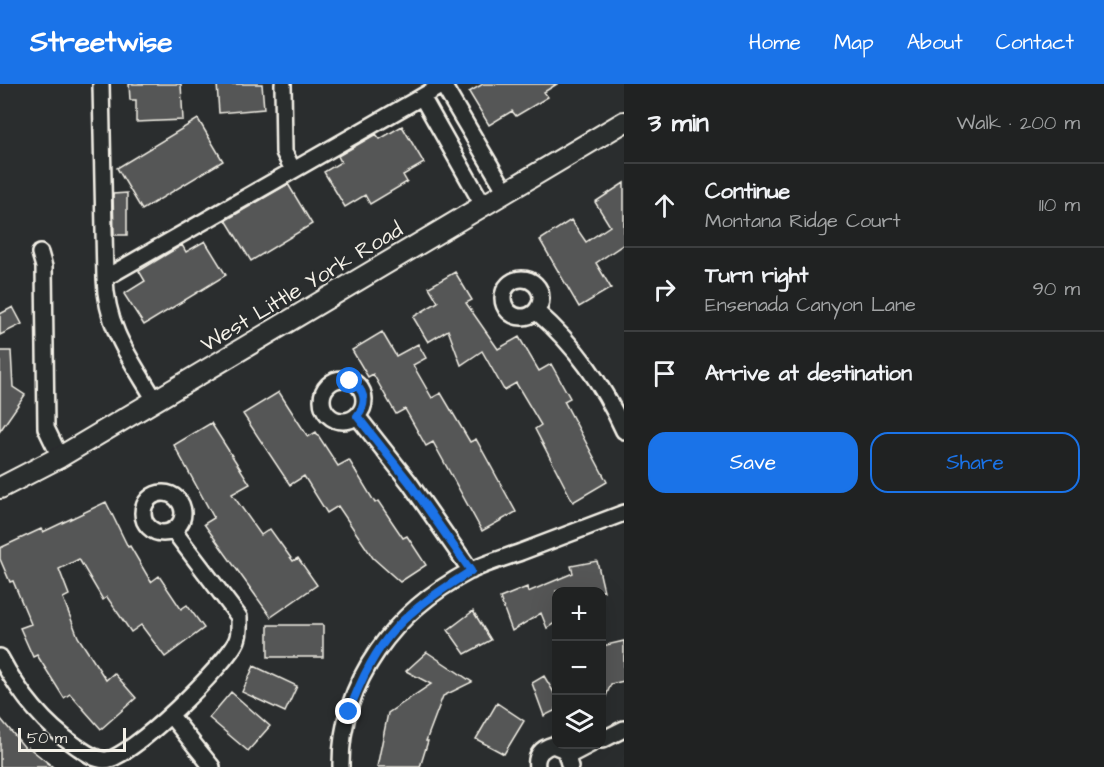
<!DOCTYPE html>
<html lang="en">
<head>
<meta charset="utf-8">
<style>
	:root { --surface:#202222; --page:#282a2a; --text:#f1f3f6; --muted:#a2a4a5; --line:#3d3f40; --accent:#1a73e8 }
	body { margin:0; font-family:"Architects Daughter",sans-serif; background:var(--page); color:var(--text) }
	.controls { position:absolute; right:18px; bottom:18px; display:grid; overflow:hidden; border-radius:12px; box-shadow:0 6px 24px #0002 }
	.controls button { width:54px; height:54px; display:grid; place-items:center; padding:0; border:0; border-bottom:2px solid var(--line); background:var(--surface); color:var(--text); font:30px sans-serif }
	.scale { position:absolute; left:18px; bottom:15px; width:108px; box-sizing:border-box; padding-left:6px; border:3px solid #f4f1e8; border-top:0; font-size:16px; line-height:21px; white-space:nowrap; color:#f4f1e8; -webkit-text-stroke:4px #2a2d2e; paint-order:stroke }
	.stop { position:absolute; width:18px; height:18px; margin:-14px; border:4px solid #1a73e8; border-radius:50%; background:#fff }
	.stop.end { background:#1a73e8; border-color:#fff; box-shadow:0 2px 6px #0008 }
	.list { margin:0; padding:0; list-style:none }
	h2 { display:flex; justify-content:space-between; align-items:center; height:78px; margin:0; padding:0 24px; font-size:26px }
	h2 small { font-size:20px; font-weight:400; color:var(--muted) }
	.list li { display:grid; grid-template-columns:39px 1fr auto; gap:18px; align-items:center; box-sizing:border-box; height:84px; padding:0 24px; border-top:2px solid var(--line) }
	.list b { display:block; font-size:22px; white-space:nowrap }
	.list p { margin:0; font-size:20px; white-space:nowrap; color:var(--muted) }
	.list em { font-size:20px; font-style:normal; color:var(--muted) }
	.actions { display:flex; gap:12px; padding:18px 24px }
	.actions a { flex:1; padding:14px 0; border:2px solid var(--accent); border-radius:18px; text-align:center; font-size:21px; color:var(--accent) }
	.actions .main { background:var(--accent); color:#fff }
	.icon { flex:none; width:33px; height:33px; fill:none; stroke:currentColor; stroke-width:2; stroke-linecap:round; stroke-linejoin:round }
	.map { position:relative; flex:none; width:624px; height:683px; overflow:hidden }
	header { display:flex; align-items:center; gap:36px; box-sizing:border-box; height:84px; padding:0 30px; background:var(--accent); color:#fff }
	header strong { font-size:28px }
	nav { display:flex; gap:33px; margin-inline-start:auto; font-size:21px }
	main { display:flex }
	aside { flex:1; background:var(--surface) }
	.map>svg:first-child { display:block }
	.building { fill:#555756; stroke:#f4f1e8; stroke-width:1.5 }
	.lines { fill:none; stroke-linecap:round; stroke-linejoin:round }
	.minor-casing { stroke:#f4f1e8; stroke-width:20 }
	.major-casing { stroke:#f4f1e8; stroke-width:24 }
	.minor { stroke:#2a2d2e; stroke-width:15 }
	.major { stroke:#2a2d2e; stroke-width:20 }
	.route { stroke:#1a73e8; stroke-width:8 }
	.labels { text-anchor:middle; stroke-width:5; stroke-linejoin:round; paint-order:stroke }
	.street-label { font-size:22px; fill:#f4f1e8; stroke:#2a2d2e }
</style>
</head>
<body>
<header>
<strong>Streetwise</strong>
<nav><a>Home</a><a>Map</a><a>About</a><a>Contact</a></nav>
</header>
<main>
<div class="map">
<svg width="624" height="683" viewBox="0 0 624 683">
	<rect width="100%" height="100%" fill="#2a2d2e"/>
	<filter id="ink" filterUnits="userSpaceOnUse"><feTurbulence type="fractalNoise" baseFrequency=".0167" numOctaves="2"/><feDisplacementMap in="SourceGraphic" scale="12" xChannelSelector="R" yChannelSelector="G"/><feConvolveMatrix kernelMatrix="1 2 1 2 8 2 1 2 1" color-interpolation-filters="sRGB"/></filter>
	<g filter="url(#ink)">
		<path class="building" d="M 129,0 L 181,0 L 183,36 L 136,38 L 136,16 L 130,16 Z
			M 217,0 L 262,0 L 264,25 L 219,29 Z
			M 483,0 L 557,0 L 544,8 L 548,13 L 516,32 L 512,27 L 489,41 L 469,8 Z
			M 198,35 L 223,77 L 142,126 L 117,84 Z
			M 402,42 L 424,79 L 403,91 L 407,98 L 370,120 L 365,111 L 345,123 L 324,88 L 341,78 L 338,72 L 376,50 L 380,55 Z
			M 624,99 L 624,160 L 596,179 L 611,204 L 579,223 L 540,156 L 571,136 L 586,158 L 610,142 L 595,118 Z
			M 288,100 L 312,140 L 251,177 L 226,136 Z
			M 127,109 L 127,151 L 114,151 L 113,110 Z
			M 205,157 L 226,191 L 144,241 L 124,210 L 145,197 L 139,187 L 182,161 L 186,168 Z
			M 455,188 L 472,216 L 466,219 L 498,265 L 519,253 L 539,287 L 551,280 L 570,314 L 564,317 L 607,398 L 573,418 L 535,345 L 541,341 L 516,299 L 504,306 L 482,267 L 461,281 L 448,246 L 428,258 L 413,233 L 438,218 L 429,203 Z
			M 13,223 L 22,240 L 0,251 L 0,230 Z
			M 382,248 L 396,272 L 418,260 L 426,274 L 413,281 L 432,314 L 441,309 L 470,358 L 476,355 L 516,428 L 482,447 L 433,358 L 426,362 L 405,325 L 396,330 L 373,290 L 368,293 L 352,266 Z
			M 0,267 L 11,267 L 13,303 L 25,311 L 0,347 Z
			M 279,308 L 308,353 L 316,348 L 338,382 L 349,376 L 375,419 L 378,417 L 403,454 L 407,452 L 426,481 L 400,498 L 373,474 L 338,422 L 327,429 L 304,392 L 290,401 L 243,330 Z
			M 211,339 L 250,400 L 232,410 L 261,451 L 270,445 L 293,477 L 298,474 L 317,501 L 271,533 L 204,440 L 214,434 L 174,361 Z
			M 106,418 L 128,463 L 130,462 L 151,498 L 159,492 L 181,525 L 187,521 L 204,544 L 165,573 L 141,541 L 131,548 L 107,513 L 103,516 L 79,475 L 59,485 L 69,511 L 63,514 L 78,553 L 106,596 L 114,589 L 136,614 L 101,645 L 70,610 L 64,614 L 37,571 L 33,573 L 20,544 L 31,540 L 13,497 L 10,498 L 0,475 L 0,464 L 41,445 L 43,448 Z
			M 597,477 L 604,507 L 556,507 L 556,538 L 547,544 L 541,529 L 512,547 L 500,514 L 527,503 L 528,508 L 573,489 L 571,482 Z
			M 473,527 L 491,556 L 465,570 L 448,546 Z
			M 268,541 L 323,541 L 323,573 L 268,573 Z
			M 624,557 L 624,597 L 611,600 L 602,622 L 602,562 Z
			M 427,568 L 472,598 L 443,612 L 426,657 L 428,657 L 420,683 L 377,683 L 388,629 L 431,600 L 406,587 Z
			M 254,582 L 297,602 L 285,628 L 242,608 Z
			M 544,592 L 556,612 L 556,626 L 544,632 L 532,599 Z
			M 231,608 L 270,642 L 248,667 L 209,634 Z
			M 497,619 L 524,637 L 504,670 L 476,655 Z
			M 0,634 L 26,665 L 28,663 L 53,683 L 0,683 Z"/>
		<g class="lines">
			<g class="minor-casing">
				<path id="minor" d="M 101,0 L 105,194 L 444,0
					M 283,0 L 284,68 L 293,86
					M 443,1 L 506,108
					M 422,13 L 483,121
					M 40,169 L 44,183 L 46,344 L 60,373
					M 105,194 C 106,244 130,274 155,316
					M503 214a19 19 0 1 1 38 0a19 19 0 1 1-38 0Z
					M 536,227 C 576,262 602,299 624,347
					M322 316a21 21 0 1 1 42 0a21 21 0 1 1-42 0Z
					M 357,332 L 409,398 L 471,487
					M143 429a20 20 0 1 1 40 0a20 20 0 1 1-40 0Z
					M 0,573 C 19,609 42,639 76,662 C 85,668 94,675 104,676 C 128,678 228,579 237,556 C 240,549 239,540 239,533 L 173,446
					M 171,632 L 212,683
					M 602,656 L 624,645
					M 568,672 L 591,660
					M 341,683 C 340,596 396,526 470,487 C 486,479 504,474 521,468 C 555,455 590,442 624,429
					M 537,683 C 535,671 542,664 553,661 L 565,666 L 570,683"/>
			</g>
			<g class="major-casing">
				<path id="major" d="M 0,404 L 60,373 L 624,38"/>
			</g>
			<use href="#minor" class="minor"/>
			<use href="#major" class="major"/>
		</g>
	</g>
	<g class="lines" filter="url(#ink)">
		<path class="route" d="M 349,628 C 376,552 404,529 471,487 L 409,398 L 357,332 C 368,319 365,305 350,297"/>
	</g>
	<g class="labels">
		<g class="street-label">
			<text transform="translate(301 202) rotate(-31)" y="8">West Little York Road</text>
		</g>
	</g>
</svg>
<div class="controls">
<button>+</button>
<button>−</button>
<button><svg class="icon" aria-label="layers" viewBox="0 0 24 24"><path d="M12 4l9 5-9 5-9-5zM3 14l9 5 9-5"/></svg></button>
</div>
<div class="scale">50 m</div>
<div class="stop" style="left:350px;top:297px"></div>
<div class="stop end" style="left:349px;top:628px"></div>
</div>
<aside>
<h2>3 min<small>Walk · 200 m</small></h2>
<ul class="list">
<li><svg class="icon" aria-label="ahead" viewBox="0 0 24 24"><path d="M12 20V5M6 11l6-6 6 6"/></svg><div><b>Continue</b><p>Montana Ridge Court</p></div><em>110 m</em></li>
<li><svg class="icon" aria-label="right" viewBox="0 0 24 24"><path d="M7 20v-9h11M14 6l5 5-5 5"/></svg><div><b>Turn right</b><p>Ensenada Canyon Lane</p></div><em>90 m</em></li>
<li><svg class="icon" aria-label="arrive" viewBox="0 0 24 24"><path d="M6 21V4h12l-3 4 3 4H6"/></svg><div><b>Arrive at destination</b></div></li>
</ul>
<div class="actions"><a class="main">Save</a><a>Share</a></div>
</aside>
</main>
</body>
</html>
